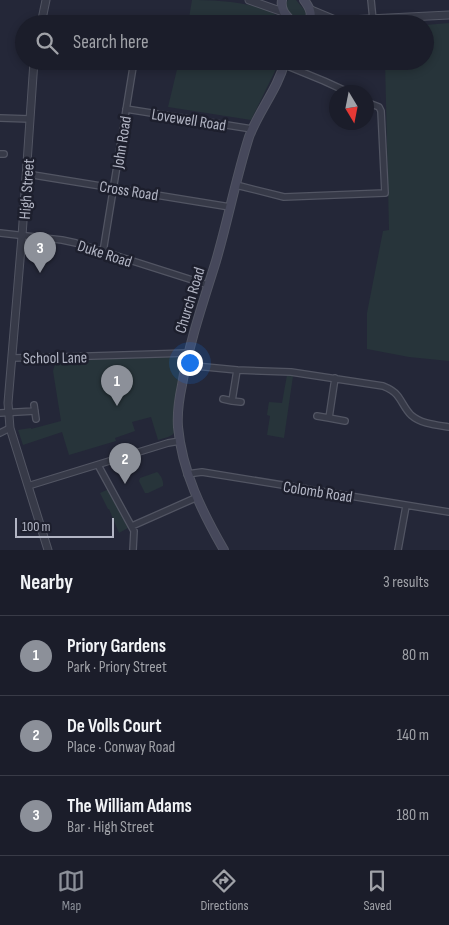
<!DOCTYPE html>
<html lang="en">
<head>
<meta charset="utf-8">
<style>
	:root { --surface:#1b1d2a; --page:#242632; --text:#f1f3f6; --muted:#a0a2a8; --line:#393b47; --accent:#8c9099 }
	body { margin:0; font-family:"Sofia Sans Condensed",sans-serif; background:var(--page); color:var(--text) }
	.compass { position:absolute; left:329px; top:85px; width:45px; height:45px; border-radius:50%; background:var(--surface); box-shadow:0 2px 8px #0003; rotate:170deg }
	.scale { position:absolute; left:15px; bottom:12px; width:99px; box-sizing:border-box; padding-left:5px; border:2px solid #b2b5c4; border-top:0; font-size:14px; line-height:18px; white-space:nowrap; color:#b2b5c4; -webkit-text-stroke:4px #1d1f2d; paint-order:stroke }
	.you { position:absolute; left:189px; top:362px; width:18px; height:18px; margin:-12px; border:4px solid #fff; border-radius:50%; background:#1a73e8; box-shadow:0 0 0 8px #1a73e833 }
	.badge { display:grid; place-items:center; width:32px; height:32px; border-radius:50%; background:var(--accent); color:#fff; font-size:16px; font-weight:700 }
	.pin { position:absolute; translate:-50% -41px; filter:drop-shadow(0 1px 2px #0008) }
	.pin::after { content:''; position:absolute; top:26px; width:18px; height:15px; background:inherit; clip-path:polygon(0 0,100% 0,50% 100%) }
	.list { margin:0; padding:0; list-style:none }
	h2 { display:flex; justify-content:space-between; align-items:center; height:65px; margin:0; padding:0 20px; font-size:21px }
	h2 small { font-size:16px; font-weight:400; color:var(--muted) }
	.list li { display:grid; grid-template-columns:32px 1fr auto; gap:15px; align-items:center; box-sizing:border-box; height:80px; padding:0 20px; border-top:1px solid var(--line) }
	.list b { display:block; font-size:19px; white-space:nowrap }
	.list p { margin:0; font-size:16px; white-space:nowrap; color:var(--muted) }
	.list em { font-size:16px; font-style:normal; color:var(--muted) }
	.icon { flex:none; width:28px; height:28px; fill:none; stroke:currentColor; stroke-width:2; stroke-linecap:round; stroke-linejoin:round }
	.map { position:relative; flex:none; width:449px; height:550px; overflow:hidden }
	.search { position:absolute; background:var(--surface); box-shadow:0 2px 8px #0003; left:15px; right:15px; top:15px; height:55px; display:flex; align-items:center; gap:12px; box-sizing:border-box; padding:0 18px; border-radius:28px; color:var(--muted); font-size:19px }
	.sheet { height:305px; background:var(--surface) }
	nav { display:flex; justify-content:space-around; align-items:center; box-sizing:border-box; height:70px; border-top:1px solid var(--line); background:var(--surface); font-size:14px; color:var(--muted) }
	nav a { display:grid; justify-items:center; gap:2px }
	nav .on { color:var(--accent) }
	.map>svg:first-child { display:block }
	.green { fill:#27343a }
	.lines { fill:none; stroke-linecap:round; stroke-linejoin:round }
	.minor-casing { stroke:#525563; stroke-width:8 }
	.tertiary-casing { stroke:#525563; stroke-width:9 }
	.secondary-casing { stroke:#525563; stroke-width:10 }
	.minor { stroke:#373a48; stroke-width:5.5 }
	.tertiary { stroke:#373a48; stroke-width:7 }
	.secondary { stroke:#46485b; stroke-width:8 }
	.labels { text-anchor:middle; stroke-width:5; stroke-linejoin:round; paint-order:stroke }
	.street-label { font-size:16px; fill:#b2b5c4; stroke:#1d1f2d }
</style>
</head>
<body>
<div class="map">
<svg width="449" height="550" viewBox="0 0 449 550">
	<rect width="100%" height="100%" fill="#242738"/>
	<path class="green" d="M 192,0 C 214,0 258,2 276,15 C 280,17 281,20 283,24 L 188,24 Z
		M 288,0 L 296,0 L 307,13 L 304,19 L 297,21 C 291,15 282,8 288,0 Z
		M 449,23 L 449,361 L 409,357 L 367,349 L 367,313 L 383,231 L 389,230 L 385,61 L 425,61 L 425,25 Z
		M 179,61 L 280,61 L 251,120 L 168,107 Z
		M 184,354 L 175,412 L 175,431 C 173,437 164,438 158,440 L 151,417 L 132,422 L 135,431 L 115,438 L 116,441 L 69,455 L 62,432 L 23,445 L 18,430 L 31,428 L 31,429 L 61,421 L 53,371 L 56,361 L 65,359 Z
		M 287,375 L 293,376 L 284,438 L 267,435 L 270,416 L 267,415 L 269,402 L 282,403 Z
		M 157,472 C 161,475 164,482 163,486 L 148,493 L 145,493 L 139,481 L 140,478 Z
		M 109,489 L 128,528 L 119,533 L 109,509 L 108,509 L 100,493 Z"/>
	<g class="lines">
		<g class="minor-casing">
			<path id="minor" d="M 371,0 L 373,20
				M 173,61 L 174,61
				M 285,65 L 324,81 L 348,92
				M 126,109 L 252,129
				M 0,118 L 30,119
				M 0,154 L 4,154
				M 27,174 L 230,207
				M 236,185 L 284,197 L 385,193 L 381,111 L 379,107 L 366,102
				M 0,233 L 62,240 L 76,243 L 208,285
				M 103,252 L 134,61
				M 12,358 L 59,357 L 188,353
				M 185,365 L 237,370 L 291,372 L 383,386 C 388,388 393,390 397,395 C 402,401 405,409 411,415 C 421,424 436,425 449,427
				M 237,370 L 232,401 L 241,402
				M 223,399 L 232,401
				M 34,405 L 36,419
				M 0,413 L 35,411
				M 317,416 L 329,418 L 335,378
				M 329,418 L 345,421
				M 0,433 L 10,428
				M 98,465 L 134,531 L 133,550
				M 187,474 L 202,472 L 449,512
				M 28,486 L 168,443 L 180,441
				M 132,526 L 193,499
				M 398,550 L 406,506"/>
		</g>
		<g class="tertiary-casing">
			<path id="tertiary" d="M 249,0 L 283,12
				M 311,10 L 335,20
				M 308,22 L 449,15
				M 41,24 L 46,0
				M 34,61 L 22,236 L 8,403 L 10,428 L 48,550"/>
		</g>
		<g class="secondary-casing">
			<path id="secondary" d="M 282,0 C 280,11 287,16 294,24
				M 304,0 C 310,8 315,17 305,24
				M 224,550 C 202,512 182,471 178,427 C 177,413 179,399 182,385 C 189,343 203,303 216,261 C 228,220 236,178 249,137 C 259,110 278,89 285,61"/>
		</g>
		<use href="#minor" class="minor"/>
		<use href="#tertiary" class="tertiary"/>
		<use href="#secondary" class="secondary"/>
	</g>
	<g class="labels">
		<g class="street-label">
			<text transform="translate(189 119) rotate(9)" y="6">Lovewell Road</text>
			<text transform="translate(121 142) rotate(-81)" y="6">John Road</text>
			<text transform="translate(26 189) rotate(-86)" y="6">High Street</text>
			<text transform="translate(129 190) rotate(9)" y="6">Cross Road</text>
			<text transform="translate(105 253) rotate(18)" y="6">Duke Road</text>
			<text transform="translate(189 300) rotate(-73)" y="6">Church Road</text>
			<text transform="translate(55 357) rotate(-1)" y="6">School Lane</text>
			<text transform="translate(318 491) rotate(9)" y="6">Colomb Road</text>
		</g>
	</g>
</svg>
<svg class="compass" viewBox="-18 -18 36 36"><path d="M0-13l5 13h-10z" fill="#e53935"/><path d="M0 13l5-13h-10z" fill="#a0a2a8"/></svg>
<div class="scale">100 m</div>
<div class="you"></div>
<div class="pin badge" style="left:117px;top:406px">1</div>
<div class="pin badge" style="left:125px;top:484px">2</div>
<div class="pin badge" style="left:40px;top:273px">3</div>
<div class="search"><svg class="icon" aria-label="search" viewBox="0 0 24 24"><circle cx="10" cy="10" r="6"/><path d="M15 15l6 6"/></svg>Search here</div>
</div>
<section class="sheet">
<h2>Nearby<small>3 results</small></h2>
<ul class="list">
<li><span class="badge">1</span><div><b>Priory Gardens</b><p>Park · Priory Street</p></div><em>80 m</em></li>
<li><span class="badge">2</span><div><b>De Volls Court</b><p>Place · Conway Road</p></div><em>140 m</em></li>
<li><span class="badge">3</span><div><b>The William Adams</b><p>Bar · High Street</p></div><em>180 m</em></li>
</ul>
</section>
<nav>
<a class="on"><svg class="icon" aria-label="map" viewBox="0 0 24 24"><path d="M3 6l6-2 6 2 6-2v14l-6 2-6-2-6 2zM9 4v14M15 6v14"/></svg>Map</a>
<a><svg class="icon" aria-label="directions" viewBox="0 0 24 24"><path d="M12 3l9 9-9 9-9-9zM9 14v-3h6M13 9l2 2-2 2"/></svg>Directions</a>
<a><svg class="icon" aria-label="saved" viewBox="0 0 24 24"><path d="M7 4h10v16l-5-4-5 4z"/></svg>Saved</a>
</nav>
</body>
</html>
